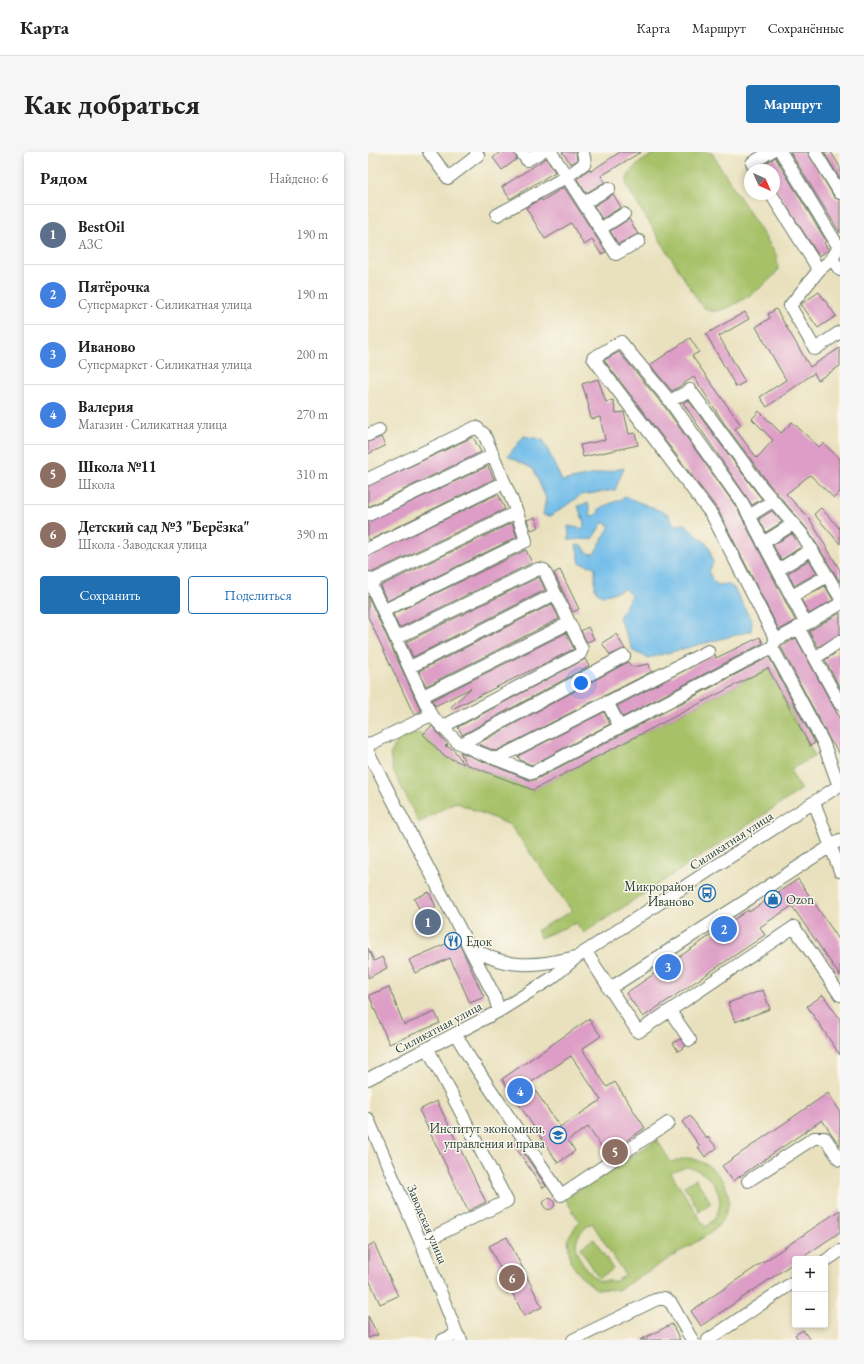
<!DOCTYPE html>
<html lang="ru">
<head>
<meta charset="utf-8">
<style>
	:root { --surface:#fff; --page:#f6f6f6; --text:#222; --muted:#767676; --line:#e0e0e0; --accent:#1f6fb2 }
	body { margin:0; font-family:"EB Garamond",serif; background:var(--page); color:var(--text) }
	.controls { position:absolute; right:12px; bottom:12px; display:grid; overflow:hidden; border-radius:4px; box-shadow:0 2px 6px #0003 }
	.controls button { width:36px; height:36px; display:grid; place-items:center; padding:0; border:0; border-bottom:1px solid var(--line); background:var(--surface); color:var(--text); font:20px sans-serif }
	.compass { position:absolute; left:376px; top:12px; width:36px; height:36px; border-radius:50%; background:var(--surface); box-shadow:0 2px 6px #0003; rotate:135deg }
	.you { position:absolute; left:213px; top:531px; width:14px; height:14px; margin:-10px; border:3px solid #fff; border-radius:50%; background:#1a73e8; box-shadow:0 0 0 6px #1a73e833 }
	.badge { display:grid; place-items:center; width:26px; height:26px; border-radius:50%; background:var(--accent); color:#fff; font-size:13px; font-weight:700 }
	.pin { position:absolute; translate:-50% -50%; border:2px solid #fff; box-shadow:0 1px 4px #0006 }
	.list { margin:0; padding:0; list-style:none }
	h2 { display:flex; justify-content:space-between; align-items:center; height:52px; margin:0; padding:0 16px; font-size:17px }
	h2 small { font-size:13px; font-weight:400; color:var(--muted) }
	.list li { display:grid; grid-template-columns:26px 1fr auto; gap:12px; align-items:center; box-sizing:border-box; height:60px; padding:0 16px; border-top:1px solid var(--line) }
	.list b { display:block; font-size:15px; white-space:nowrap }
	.list p { margin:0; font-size:13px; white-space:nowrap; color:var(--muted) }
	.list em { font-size:13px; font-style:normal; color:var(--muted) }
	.actions { display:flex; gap:8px; padding:12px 16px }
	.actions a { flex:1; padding:9px 0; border:1px solid var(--accent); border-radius:4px; text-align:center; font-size:14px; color:var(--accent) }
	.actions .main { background:var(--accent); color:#fff }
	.map { position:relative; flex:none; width:472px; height:1188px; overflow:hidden; border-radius:4px }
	header { display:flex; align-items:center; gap:24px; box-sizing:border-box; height:56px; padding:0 20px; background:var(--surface); border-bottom:1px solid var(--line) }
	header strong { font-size:19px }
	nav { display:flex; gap:22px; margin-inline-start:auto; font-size:14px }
	.intro { display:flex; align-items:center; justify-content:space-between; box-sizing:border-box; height:96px; padding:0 24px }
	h1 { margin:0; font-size:28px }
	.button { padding:10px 18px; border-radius:4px; background:var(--accent); color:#fff; font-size:14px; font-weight:700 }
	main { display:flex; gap:24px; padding:0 24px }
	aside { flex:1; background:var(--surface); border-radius:4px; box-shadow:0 2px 6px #0003 }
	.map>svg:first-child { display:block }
	.green { fill:#a6c167; stroke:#627f4e; fill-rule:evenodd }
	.water { fill:#6fbce9; stroke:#477c8e }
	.building { fill:#dd9dc6; fill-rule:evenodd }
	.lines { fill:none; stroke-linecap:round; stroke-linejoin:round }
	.minor-casing { stroke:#667664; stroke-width:14 }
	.minor { stroke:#fff; stroke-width:12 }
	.labels { text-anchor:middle; stroke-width:3; stroke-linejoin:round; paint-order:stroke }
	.street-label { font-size:13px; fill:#1f3d34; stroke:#fbf7ec }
	.poi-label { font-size:13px; fill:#1f3d34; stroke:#fbf7ec; text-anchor:end }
</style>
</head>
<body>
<header>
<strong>Карта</strong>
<nav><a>Карта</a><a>Маршрут</a><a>Сохранённые</a></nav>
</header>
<div class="intro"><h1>Как добраться</h1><a class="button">Маршрут</a></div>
<main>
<aside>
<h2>Рядом<small>Найдено: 6</small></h2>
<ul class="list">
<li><span class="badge" style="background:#5c6f8a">1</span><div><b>BestOil</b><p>АЗС</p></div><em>190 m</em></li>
<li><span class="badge" style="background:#3f7fe0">2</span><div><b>Пятёрочка</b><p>Супермаркет · Силикатная улица</p></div><em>190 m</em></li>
<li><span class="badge" style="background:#3f7fe0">3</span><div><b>Иваново</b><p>Супермаркет · Силикатная улица</p></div><em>200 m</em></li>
<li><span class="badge" style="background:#3f7fe0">4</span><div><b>Валерия</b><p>Магазин · Силикатная улица</p></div><em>270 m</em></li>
<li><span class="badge" style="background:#8d6e63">5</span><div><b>Школа №11</b><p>Школа</p></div><em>310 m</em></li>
<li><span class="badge" style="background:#8d6e63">6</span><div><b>Детский сад №3 &quot;Берёзка&quot;</b><p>Школа · Заводская улица</p></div><em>390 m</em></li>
</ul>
<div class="actions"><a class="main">Сохранить</a><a>Поделиться</a></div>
</aside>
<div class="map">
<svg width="472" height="1188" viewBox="0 0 472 1188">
	<rect width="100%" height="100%" fill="#fbf7ec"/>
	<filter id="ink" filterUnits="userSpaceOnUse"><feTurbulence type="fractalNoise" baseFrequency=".025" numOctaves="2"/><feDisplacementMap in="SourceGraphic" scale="8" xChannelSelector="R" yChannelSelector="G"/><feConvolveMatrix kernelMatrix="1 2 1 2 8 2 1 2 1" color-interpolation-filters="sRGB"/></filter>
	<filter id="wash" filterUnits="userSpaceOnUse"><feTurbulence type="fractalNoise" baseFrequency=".012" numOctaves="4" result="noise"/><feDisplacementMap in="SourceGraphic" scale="16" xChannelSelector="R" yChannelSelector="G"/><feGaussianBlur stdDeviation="0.9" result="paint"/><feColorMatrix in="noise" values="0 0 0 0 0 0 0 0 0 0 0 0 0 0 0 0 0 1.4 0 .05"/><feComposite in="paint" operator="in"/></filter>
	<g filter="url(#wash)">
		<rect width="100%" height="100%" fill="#e9e1be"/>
		<path class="green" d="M 289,0 L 343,0 L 409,104 L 410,117 C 405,130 363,158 349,159 C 342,160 337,157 332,152 L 259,35 C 256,17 276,8 289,0 Z
			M 400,516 L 447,604 L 422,618 L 433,638 L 216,781 L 208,771 L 172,786 L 169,778 L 204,759 L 142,673 L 87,650 L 51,671 L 25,618 L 22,603 L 31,585 L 47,581 L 55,582 L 76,604 L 165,638 Z
			M 289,988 L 303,1010 C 308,1009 313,1007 318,1006 C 339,1006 366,1032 360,1054 C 358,1064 352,1072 344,1080 L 250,1138 L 228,1137 L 212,1124 L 202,1109 L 200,1086 L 211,1069 L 197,1047 ZM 318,1015 C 348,1020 366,1055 337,1075 L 303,1021 ZM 224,1071 L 257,1123 L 248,1129 L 231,1129 C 211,1112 195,1089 224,1071 Z
			M 328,1027 L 343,1051 L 331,1059 L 316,1034 Z
			M 226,1087 L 245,1117 L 231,1126 L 212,1096 Z"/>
		<path class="water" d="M 156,284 L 175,288 L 194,329 L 256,316 L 247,338 L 213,343 L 183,364 L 175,363 L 178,346 L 165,317 L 140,304 Z
			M 258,345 L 300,362 L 306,373 L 317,372 L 341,394 L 345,411 L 341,419 L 344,428 L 350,433 L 359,432 L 366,436 L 384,470 L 383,479 L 280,506 L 265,499 L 251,466 L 263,444 L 257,437 L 235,444 L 227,438 L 227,415 L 212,411 L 208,393 L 215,394 L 219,401 L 226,402 L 242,374 L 235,370 L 224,387 L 201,388 L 200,374 L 215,377 L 216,371 L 210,354 L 220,351 L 223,364 L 229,363 L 232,356 Z"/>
		<g id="blocks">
			<path class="building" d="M 132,0 L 146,0 L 149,7 L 134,18 L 125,6 Z
				M 194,0 L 208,0 L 209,8 L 203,12 Z
				M 252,0 L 273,0 L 233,24 L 237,30 L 218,41 L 209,27 L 221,17 L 223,19 Z
				M 422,0 L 440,0 L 466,45 L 472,48 L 472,81 Z
				M 456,0 L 463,0 L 472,15 L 472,27 Z
				M 407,5 L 458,89 L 456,91 L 461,98 L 451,104 L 406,35 L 406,18 L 395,18 L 394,14 Z
				M 178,6 L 187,20 L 142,47 L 134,35 Z
				M 196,35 L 238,100 L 233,102 L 224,88 L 216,93 L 203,71 L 177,87 L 158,56 L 173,47 L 174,49 Z
				M 245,42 L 253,55 L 234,67 L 226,54 Z
				M 261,67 L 270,82 L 250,92 L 242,79 Z
				M 451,140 L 468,164 L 450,176 L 433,152 Z
				M 408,157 L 442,215 L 472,196 L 472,214 L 450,228 L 446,221 L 399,255 L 392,245 L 418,228 L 388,175 L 402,166 L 400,162 Z
				M 377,160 L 381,167 L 351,184 L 377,230 L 368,235 L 338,182 Z
				M 322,186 L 331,200 L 324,204 L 373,273 L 367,277 L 389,306 L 405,288 L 384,267 L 391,259 L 413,281 L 424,270 L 451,295 L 455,291 L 472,307 L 472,340 L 466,346 L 442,323 L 418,342 L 441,366 L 472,418 L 472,430 L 440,378 L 401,332 L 356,271 L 326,225 L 304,239 L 282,213 Z
				M 251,200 L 296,254 L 369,356 L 427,468 L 424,471 L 411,478 L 350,358 L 236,208 Z
				M 230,227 L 238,250 L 245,248 L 248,261 L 256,260 L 261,282 L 267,281 L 270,293 L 215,305 L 212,293 L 237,288 L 232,265 L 223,267 L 220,254 L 221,254 L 214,232 Z
				M 320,248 L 389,341 L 394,347 L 384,353 L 315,251 Z
				M 13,285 L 17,294 L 0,302 L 0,290 Z
				M 105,285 L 113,300 L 0,355 L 0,334 Z
				M 120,314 L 126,327 L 0,389 L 0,370 Z
				M 130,342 L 137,357 L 5,420 L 0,419 L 0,404 Z
				M 453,356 L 472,377 L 472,392 L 446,362 Z
				M 404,359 L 414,370 L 398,380 L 391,367 Z
				M 167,365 L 171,375 L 163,378 L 159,368 Z
				M 144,371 L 149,385 L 19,449 L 12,434 Z
				M 424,382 L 433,395 L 413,408 L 405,393 Z
				M 158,398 L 164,411 L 31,476 L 25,462 Z
				M 441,408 L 449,421 L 426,434 L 420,421 Z
				M 192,418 L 211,457 L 205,460 L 186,421 Z
				M 171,425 L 177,438 L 45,505 L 38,490 Z
				M 457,434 L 465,448 L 441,462 L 433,447 Z
				M 0,444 L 53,559 L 46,563 L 0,465 Z
				M 184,452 L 191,467 L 58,534 L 51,519 Z
				M 472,461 L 472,482 L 450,495 L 441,479 Z
				M 220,475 L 226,487 L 219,490 L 213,479 Z
				M 198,481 L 206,497 L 84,557 L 83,555 L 103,536 L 67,554 L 64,548 Z
				M 248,482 L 257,497 L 242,503 L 234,491 Z
				M 392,485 L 395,491 L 255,565 L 249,554 L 347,502 L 348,506 Z
				M 428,486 L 472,567 L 472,602 L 462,588 L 413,495 Z
				M 472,498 L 472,536 L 457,508 Z
				M 401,505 L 447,591 L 442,594 L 400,516 L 165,638 L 98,612 L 92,600 L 161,628 L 167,628 Z
				M 217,507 L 221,514 L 94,583 L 90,575 Z
				M 260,510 L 264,515 L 281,512 L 283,520 L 128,599 L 112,593 L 111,591 Z
				M 236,560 L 242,572 L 164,613 L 152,608 L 150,604 Z
				M 64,574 L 80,593 L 77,594 L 85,597 L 96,612 L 76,604 L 55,582 Z
				M 430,727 L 472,789 L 472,824 L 424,754 L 392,775 L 397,783 L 275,865 L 258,841 L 380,758 L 381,760 Z
				M 61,740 L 68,755 L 54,762 L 46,747 Z
				M 89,787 L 116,845 L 102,851 L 82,806 L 47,821 L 41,808 Z
				M 0,796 L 6,809 L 14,805 L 19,816 L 0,826 Z
				M 21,835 L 36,873 L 67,860 L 72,871 L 21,892 L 1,843 Z
				M 395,838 L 402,857 L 367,870 L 360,851 Z
				M 455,843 L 472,867 L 472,903 L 439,854 Z
				M 221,867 L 233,884 L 214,897 L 239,935 L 247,930 L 277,976 L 238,1002 L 220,975 L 200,988 L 207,999 L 190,1011 L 134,927 ZM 203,904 L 233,948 L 192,975 L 162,931 Z
				M 312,887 L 318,894 L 310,899 L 305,891 Z
				M 460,941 L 472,959 L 472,994 L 454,968 L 365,1029 L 354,1014 Z
				M 69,949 L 118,1050 L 100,1059 L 51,958 Z
				M 322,964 L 339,987 L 340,985 L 349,996 L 337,1005 L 330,995 L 332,994 L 314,970 Z
				M 147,988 L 178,1034 L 175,1036 L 144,990 Z
				M175.5 1052a5.5 5.5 0 1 1 11 0a5.5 5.5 0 1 1-11 0Z
				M 472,1058 L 472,1080 L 432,1107 L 427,1107 L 427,1110 L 333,1174 L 323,1159 Z
				M 139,1085 L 174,1155 L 156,1164 L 121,1094 Z
				M 6,1091 L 30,1144 L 12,1152 L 0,1125 L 0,1094 Z
				M 0,1164 L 10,1183 L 0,1186 Z
				M 304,1172 L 312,1188 L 272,1188 Z
				M 435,1178 L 442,1188 L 431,1188 L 427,1183 Z"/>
		</g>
	</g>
	<g filter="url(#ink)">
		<use href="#blocks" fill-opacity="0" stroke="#667664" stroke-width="1"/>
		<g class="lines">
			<g class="minor-casing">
				<path id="minor" d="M 61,0 L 80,26 L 110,3 L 108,0
					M 153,0 L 159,8 L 173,0
					M 183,0 L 248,102 L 271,89
					M 413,0 L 470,94
					M 447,0 L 472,41
					M 388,18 L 384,11 L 402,0
					M 403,42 L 451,118
					M 216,51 L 241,36
					M 129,63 L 200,24 L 217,11 L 215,0
					M 232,77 L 256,62
					M 472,93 L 464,107 L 451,118 L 422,154 L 447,197 L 472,180
					M 464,107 L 472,118
					M 302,249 L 322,238 L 395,337 L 434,382 L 472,445
					M 0,283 L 11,278
					M 0,327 L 108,275 L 116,282 L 149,360 L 158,389 L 15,459
					M 0,363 L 125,303
					M 381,364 L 405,349
					M 395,391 L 425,372
					M 0,397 L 135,331
					M 410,418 L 444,397
					M 0,426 L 63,563
					M 2,430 L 149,360
					M 424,444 L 459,424
					M 438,472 L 472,452
					M 430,475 L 472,552
					M 28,486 L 170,417 L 176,418 L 214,497 L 212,502 L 74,575
					M 408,488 L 344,363 L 225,206 L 253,190 L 302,249 L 375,352 L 438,472 L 408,488 L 404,495 L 455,590 L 471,634
					M 447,506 L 472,489
					M 42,515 L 187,442
					M 55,544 L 201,471
					M 239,550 L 252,575
					M 93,592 L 256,504
					M 0,593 L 63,563 L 89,590 L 110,600 L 164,621 L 404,495
					M 0,600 L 126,843 L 131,859
					M 128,607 L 340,499
					M 446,650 L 472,719
					M 102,793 C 134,819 171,814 208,805
					M 218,800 L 270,880 L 426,775 L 472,843
					M 241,837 L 472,688
					M 302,859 L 322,888
					M 88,883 L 103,908 L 193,1043 L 300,971
					M 0,927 L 131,859 L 184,826 L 209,805 L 472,633
					M 0,967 L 53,1091 L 89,1182 L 93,1188
					M 380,1029 L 446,986 L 457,986 L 472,1008
					M 53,1091 L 139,1049 L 60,897
					M 457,1109 L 472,1099
					M 75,1188 L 89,1182
					M 205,1188 L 287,1148 L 296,1146 L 303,1151 L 324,1188
					M 340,1188 L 427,1129"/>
			</g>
			<use href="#minor" class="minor"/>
		</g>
	</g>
	<defs>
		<g id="bus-ring" transform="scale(0.9)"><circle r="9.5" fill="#fbf7ec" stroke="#1f6fb2" stroke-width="1.5"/><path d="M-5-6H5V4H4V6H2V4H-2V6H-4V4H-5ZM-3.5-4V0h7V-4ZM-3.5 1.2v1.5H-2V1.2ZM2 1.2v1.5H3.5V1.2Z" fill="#1f6fb2"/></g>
		<g id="shop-ring" transform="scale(0.9)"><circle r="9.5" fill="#fbf7ec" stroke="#1f6fb2" stroke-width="1.5"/><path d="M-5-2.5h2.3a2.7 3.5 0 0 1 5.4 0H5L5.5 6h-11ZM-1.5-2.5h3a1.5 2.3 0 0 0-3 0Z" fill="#1f6fb2"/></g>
		<g id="restaurant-ring" transform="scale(0.9)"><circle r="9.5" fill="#fbf7ec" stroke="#1f6fb2" stroke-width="1.5"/><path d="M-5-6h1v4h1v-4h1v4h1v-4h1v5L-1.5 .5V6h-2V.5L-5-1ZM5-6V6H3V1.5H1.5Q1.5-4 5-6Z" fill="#1f6fb2"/></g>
		<g id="university-ring" transform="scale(0.9)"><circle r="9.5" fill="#fbf7ec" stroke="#1f6fb2" stroke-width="1.5"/><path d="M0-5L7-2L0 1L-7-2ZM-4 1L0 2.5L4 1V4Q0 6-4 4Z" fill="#1f6fb2"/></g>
	</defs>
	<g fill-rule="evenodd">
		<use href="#bus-ring" x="339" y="741"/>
		<use href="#shop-ring" x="405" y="747"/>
		<use href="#restaurant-ring" x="85" y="789"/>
		<use href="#university-ring" x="190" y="983"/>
	</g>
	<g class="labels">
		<g class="street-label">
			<text transform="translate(363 688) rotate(-33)" y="5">Силикатная улица</text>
			<text transform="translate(70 875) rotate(-28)" y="5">Силикатная улица</text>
			<text transform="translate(60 1072) rotate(67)" y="5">Заводская улица</text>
		</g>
		<g class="poi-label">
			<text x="326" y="739">Микрорайон<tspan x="326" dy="15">Иваново</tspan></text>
			<text x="418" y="752" text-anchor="start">Ozon</text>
			<text x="98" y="794" text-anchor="start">Едок</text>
			<text x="177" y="981">Институт экономики,<tspan x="177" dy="15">управления и права</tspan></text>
		</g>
	</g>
</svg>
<div class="controls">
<button>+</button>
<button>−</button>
</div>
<svg class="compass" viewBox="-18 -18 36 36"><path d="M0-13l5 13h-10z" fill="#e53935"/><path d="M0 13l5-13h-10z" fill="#767676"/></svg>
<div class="you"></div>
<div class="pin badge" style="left:60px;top:770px;background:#5c6f8a">1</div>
<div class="pin badge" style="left:356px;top:777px;background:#3f7fe0">2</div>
<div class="pin badge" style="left:300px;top:815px;background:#3f7fe0">3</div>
<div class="pin badge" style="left:152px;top:939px;background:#3f7fe0">4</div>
<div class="pin badge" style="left:247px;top:1000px;background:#8d6e63">5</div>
<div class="pin badge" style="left:144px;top:1126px;background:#8d6e63">6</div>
</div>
</main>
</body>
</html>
